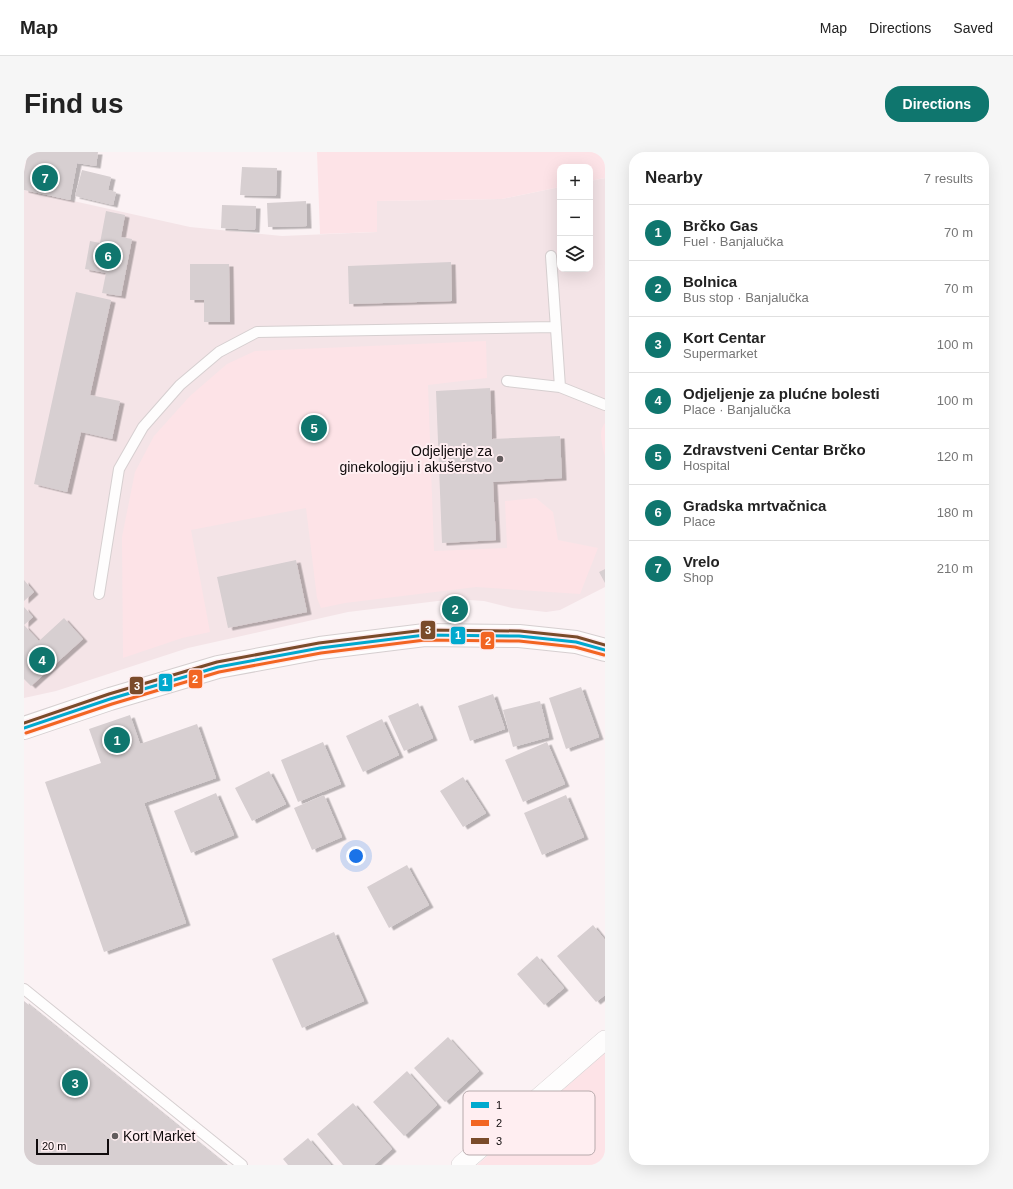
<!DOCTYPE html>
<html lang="en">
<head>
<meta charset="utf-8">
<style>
	:root { --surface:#fff; --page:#f6f6f6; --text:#222; --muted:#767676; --line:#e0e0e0; --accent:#0f766e }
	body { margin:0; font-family:Arial,sans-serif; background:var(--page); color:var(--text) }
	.controls { position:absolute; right:12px; top:12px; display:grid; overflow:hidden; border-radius:8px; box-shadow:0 4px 16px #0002 }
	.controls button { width:36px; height:36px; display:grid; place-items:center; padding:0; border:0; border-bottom:1px solid var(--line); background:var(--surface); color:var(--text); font:20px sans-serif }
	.scale { position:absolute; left:12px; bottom:10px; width:73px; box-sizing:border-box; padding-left:4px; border:2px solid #100b0c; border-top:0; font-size:11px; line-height:14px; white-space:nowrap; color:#100b0c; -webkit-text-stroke:3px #ffeef1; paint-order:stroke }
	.you { position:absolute; left:332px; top:704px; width:14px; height:14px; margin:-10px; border:3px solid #fff; border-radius:50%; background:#1a73e8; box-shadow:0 0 0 6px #1a73e833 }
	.badge { display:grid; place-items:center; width:26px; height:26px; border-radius:50%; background:var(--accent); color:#fff; font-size:13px; font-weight:700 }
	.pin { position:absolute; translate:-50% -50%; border:2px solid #fff; box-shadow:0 1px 4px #0006 }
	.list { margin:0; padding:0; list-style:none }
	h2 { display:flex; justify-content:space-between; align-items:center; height:52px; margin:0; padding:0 16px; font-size:17px }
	h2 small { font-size:13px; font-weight:400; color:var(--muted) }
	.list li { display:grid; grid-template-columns:26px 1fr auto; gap:12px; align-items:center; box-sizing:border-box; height:56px; padding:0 16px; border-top:1px solid var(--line) }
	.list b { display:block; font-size:15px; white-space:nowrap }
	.list p { margin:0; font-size:13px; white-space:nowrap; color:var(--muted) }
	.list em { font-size:13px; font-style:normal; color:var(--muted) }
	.icon { flex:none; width:22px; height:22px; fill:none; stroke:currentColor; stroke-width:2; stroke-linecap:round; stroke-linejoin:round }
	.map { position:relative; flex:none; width:581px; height:1013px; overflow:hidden; border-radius:16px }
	header { display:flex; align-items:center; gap:24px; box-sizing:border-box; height:56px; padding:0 20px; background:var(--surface); border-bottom:1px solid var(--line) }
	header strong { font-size:19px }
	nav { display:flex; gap:22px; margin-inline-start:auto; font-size:14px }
	.intro { display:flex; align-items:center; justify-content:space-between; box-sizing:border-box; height:96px; padding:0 24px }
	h1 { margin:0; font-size:28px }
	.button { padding:10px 18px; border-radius:16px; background:var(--accent); color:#fff; font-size:14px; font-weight:700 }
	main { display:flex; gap:24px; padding:0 24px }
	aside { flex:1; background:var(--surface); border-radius:16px; box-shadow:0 4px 16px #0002 }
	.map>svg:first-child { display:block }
	.built { fill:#f4e4e7 }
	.green { fill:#fde3e7 }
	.building { fill:#d7cfd1; filter:url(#shadow) }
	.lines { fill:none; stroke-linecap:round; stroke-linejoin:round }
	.service-casing { stroke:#d6cfd0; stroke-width:12 }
	.minor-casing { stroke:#d6cfd0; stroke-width:20 }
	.secondary-casing { stroke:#d6cfd0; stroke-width:24 }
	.service { stroke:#fefdfd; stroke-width:10 }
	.minor { stroke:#fefdfd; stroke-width:19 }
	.secondary { stroke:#fefdfd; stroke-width:22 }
	.bus-1-casing { stroke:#ffeef1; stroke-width:6 }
	.bus-2-casing { stroke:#ffeef1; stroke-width:6 }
	.bus-3-casing { stroke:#ffeef1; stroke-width:6 }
	.bus-1 { stroke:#00a9ce; stroke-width:3 }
	.bus-2 { stroke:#f26522; stroke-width:3 }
	.bus-3 { stroke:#7a4b2a; stroke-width:3 }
	.poi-dot { fill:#625c5d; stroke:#ffeef1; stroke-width:1.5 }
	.labels { text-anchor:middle; stroke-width:4; stroke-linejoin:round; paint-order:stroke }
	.poi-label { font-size:14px; fill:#100b0c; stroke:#ffeef1; text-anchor:end }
	.key { fill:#ffeef1; stroke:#b7aaac; stroke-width:1 }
	.key-label { font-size:11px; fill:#100b0c }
	.line-badge { stroke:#ffeef1; stroke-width:1.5 }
	.badge-label { font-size:11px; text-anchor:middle; font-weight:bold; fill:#fff }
</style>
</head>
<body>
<header>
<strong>Map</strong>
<nav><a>Map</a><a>Directions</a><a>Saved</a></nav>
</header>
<div class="intro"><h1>Find us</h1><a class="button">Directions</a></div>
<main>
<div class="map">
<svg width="581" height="1013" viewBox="0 0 581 1013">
	<defs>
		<filter id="shadow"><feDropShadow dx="4.5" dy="2.5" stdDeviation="0" flood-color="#0004"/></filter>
	</defs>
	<rect width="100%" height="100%" fill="#fbf2f4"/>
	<path class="built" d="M 581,26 L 581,435 L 536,458 L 522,460 L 488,456 L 460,449 L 430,447 L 324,460 L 164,496 L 32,539 L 0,546 L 0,38 L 166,75 L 258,84 L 353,80 L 352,49 L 478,47 L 536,35 L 536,117 L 566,117 L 566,29 Z"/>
	<path class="green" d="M 293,0 L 581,0 L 581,26 L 566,29 L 566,15 L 536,15 L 536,35 L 478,47 L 353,49 L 353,80 L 296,82 Z
		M 462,189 L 463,226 L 404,233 L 410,399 L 483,396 L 481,349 L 512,346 L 529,360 L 534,388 L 574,396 L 556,442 L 452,435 L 321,451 L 297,456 L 293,446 L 282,356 L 167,378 L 186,480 L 158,486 L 99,506 L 98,385 L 111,320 L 130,284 L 166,244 L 203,212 L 231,199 Z
		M 581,271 L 581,305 C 579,294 573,280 581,271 Z
		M 581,901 L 581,1013 L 453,1013 Z"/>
	<path class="building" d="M 4,0 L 74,0 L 72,14 L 53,11 L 46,48 L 0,38 L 0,20 Z
		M 218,15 L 253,16 L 252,44 L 216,43 Z
		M 58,18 L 87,25 L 84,38 L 92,40 L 89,53 L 51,44 Z
		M 282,49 L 283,74 L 244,75 L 243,51 Z
		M 198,53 L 232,54 L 231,78 L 197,76 Z
		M 82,59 L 101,63 L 97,85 L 108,87 L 97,144 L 78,141 L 82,121 L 61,117 L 66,89 L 76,91 Z
		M 427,110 L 428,149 L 325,152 L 324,114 Z
		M 166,112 L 205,112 L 206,170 L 180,170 L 180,148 L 166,148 Z
		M 52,140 L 87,148 L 66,243 L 96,249 L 88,287 L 57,280 L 43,340 L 10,332 Z
		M 466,236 L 468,287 L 536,284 L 538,326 L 469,330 L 472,388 L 418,391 L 412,239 Z
		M 272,408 L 283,460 L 204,476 L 193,425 Z
		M 581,417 L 581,431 L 575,420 Z
		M 0,428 L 10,440 L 0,449 Z
		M 0,455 L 9,465 L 0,473 L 15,489 L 40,466 L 59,487 L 7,534 L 0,527 Z
		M 557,535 L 575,585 L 542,597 L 525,546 Z
		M 469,542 L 481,577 L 446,589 L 434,554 Z
		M 516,549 L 525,585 L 489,595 L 479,558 Z
		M 394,551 L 409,586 L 380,599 L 364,564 Z
		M 106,563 L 116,592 L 173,572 L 192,626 L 120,651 L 162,771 L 80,800 L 21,630 L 77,611 L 65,577 Z
		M 358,567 L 375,603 L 339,620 L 322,584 Z
		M 299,590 L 317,632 L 274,650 L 257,608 Z
		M 523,590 L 541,632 L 499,650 L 481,608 Z
		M 245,619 L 262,652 L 228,669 L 211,636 Z
		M 439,625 L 462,661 L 439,675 L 416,639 Z
		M 192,641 L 210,683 L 167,701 L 150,659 Z
		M 300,643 L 318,685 L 288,698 L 270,656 Z
		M 542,643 L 560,685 L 518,703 L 500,661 Z
		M 383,713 L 405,753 L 365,776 L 343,735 Z
		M 569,773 L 581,788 L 581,843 L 572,850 L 533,804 Z
		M 310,780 L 340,849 L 278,876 L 248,807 Z
		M 513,804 L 540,836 L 520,853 L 493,822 Z
		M 0,849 L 202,1013 L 0,1013 Z
		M 424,885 L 455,919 L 421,950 L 390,916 Z
		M 383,919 L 413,953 L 380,984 L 349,950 Z
		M 329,951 L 368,997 L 350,1013 L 319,1013 L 293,982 Z
		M 284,986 L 307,1013 L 264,1013 L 259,1007 Z"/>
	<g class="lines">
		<g class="service-casing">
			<path id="service" d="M 527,104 L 536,235
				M 483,229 L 536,235 L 581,253
				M 75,442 L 95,317 L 119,275 L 156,233 L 195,200 L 233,180 L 532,175
				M 0,837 L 218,1013"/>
		</g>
		<g class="minor-casing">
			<path id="minor" d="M 437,1013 L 581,888"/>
		</g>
		<g class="secondary-casing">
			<path id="secondary" d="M 0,576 L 86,547 L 194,515 L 296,496 L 401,483 L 495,484 L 552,490 L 581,498"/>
		</g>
		<use href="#service" class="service"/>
		<use href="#minor" class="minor"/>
		<use href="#secondary" class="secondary"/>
		<g class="bus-1-casing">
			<path id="bus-1" d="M 0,576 L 86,547 L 194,515 L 296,496 L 401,483 L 495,484 L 552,490 L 581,498"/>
		</g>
		<g class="bus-2-casing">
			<path id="bus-2" d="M 2,581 L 88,552 L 195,520 L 297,501 L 401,488 L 495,489 L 551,495 L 580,503"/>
		</g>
		<g class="bus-3-casing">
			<path id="bus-3" d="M 0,571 L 85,542 L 193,510 L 295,491 L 401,478 L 496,479 L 553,485 L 581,493"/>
		</g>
		<use href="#bus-1" class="bus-1"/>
		<use href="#bus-2" class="bus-2"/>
		<use href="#bus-3" class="bus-3"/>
	</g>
	<g class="poi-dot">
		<circle cx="476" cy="307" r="4"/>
		<circle cx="91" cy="984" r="4"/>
	</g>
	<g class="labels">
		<g class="poi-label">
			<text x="468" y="304">Odjeljenje za<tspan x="468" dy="16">ginekologiju i akušerstvo</tspan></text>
			<text x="99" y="989" text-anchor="start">Kort Market</text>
		</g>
	</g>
	<rect x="439" y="939" width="132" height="64" rx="6" class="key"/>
	<rect x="447" y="950" width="18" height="6" fill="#00a9ce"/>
	<rect x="447" y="968" width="18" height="6" fill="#f26522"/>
	<rect x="447" y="986" width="18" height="6" fill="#7a4b2a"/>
	<g class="key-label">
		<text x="472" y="957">1</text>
		<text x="472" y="975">2</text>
		<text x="472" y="993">3</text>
	</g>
	<g class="line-badge">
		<rect x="396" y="468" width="16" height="20" rx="4" fill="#7a4b2a"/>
		<rect x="426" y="474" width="16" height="19" rx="4" fill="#00a9ce"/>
		<rect x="456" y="479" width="15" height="19" rx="4" fill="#f26522"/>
		<rect x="164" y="517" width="15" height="20" rx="4" fill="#f26522"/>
		<rect x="134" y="521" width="15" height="19" rx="4" fill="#00a9ce"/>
		<rect x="105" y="524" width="15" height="19" rx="4" fill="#7a4b2a"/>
	</g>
	<g class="badge-label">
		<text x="404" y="482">3</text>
		<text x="434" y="487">1</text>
		<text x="464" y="493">2</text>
		<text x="171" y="531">2</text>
		<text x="141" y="534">1</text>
		<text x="113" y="538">3</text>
	</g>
</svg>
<div class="controls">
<button>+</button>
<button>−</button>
<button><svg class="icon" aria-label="layers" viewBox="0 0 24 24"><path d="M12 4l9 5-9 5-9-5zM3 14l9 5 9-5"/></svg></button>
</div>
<div class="scale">20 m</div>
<div class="you"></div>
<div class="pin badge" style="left:93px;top:588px">1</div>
<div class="pin badge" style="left:431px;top:457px">2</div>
<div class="pin badge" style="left:51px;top:931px">3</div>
<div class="pin badge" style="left:18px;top:508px">4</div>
<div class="pin badge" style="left:290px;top:276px">5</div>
<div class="pin badge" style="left:84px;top:104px">6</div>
<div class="pin badge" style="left:21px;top:26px">7</div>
</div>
<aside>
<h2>Nearby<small>7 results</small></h2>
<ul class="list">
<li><span class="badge">1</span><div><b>Brčko Gas</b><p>Fuel · Banjalučka</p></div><em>70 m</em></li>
<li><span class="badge">2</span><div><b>Bolnica</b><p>Bus stop · Banjalučka</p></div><em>70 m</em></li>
<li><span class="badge">3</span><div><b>Kort Centar</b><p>Supermarket</p></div><em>100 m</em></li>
<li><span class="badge">4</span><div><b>Odjeljenje za plućne bolesti</b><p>Place · Banjalučka</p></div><em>100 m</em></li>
<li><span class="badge">5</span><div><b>Zdravstveni Centar Brčko</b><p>Hospital</p></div><em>120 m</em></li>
<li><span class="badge">6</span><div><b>Gradska mrtvačnica</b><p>Place</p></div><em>180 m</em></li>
<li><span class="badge">7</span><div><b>Vrelo</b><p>Shop</p></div><em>210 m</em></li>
</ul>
</aside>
</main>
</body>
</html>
